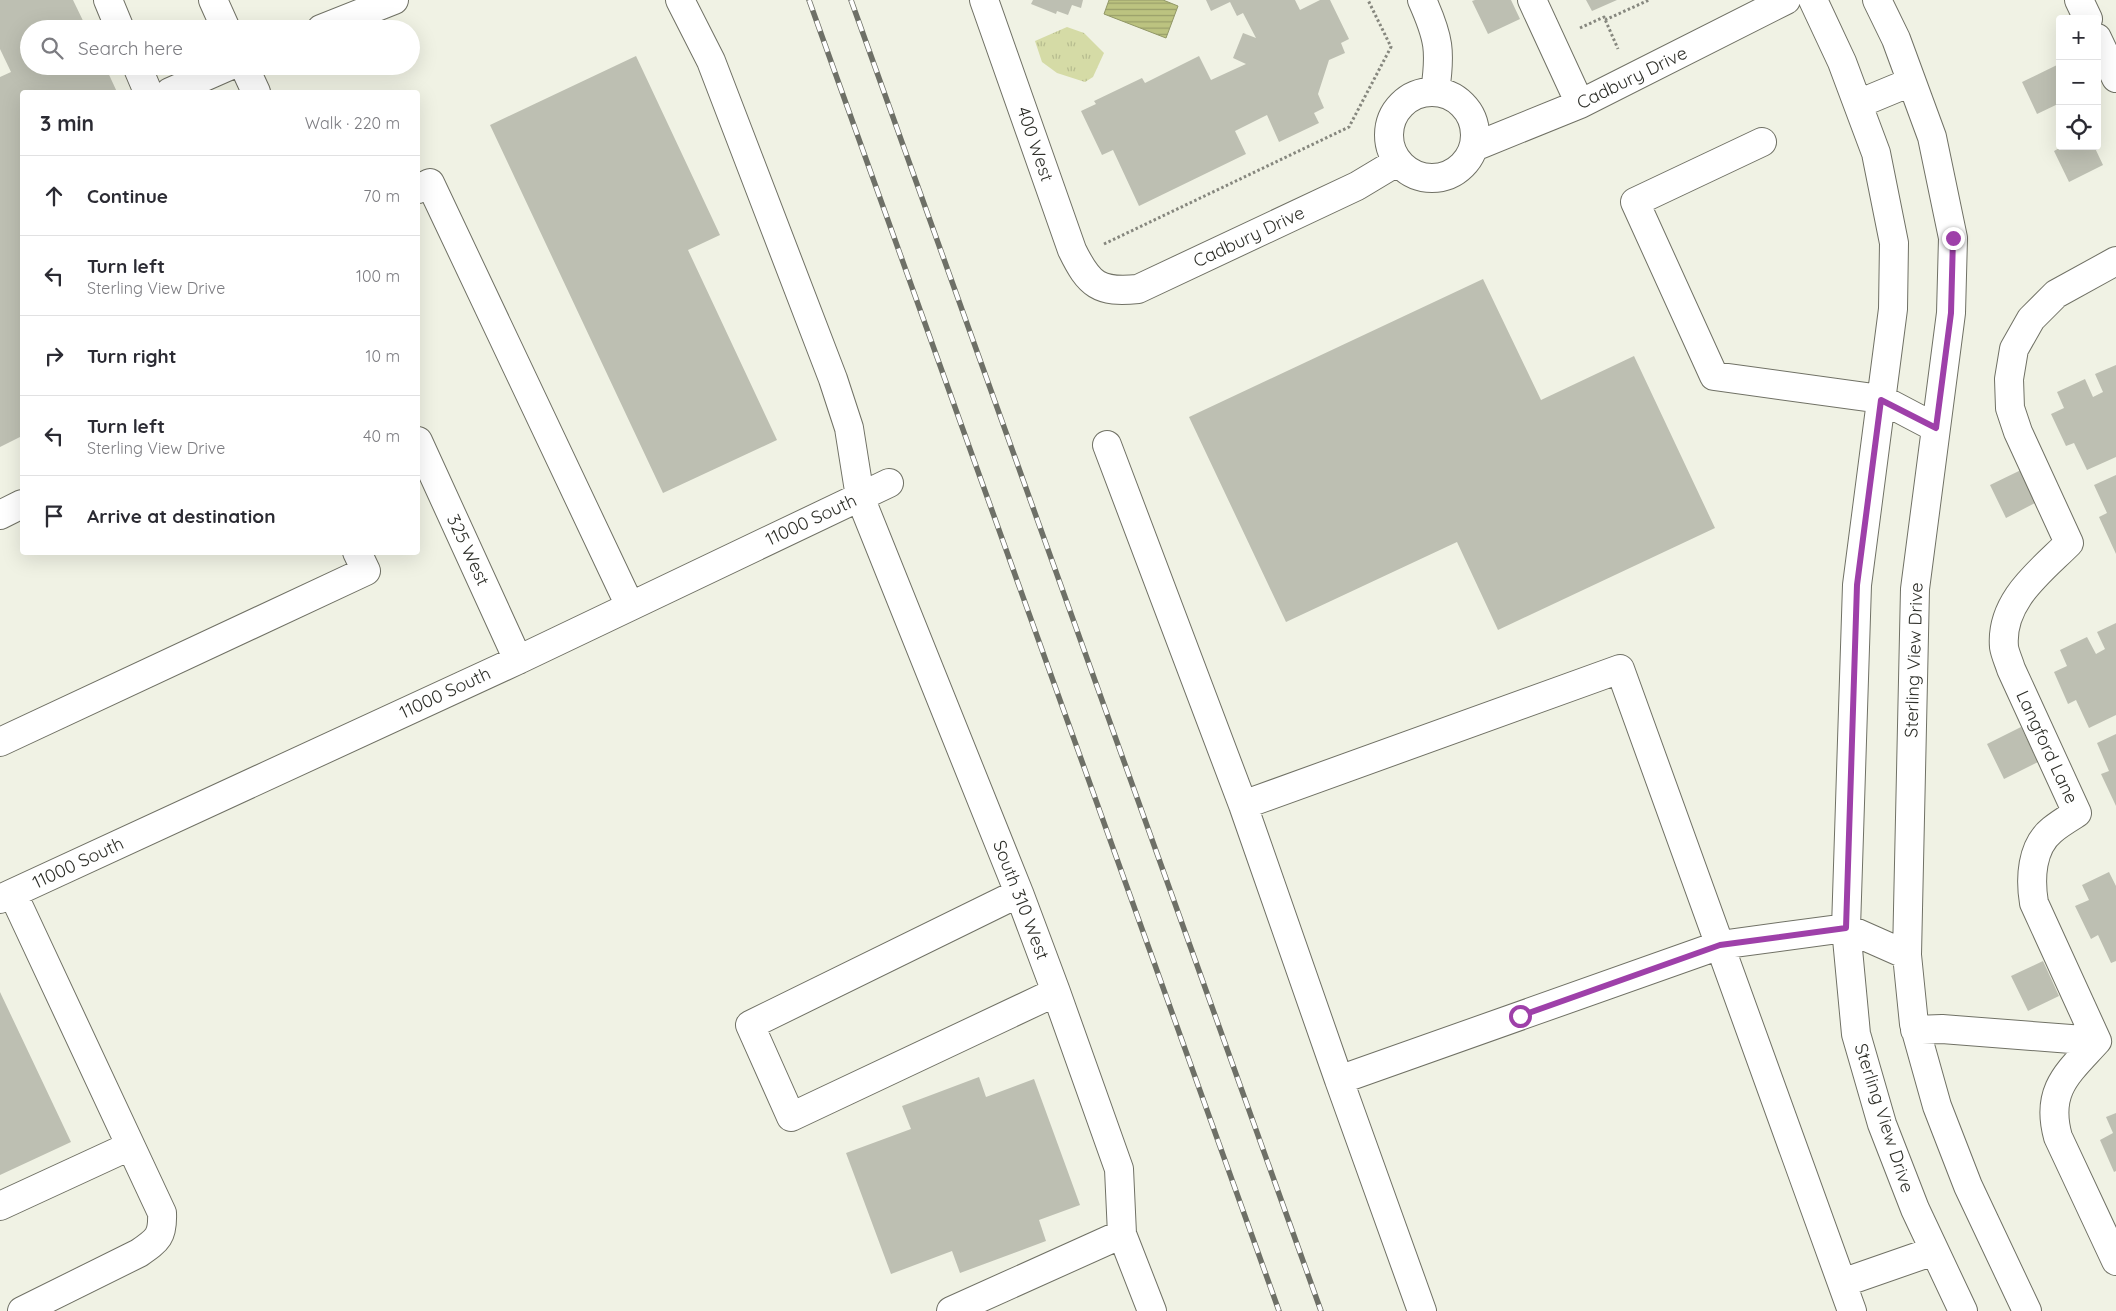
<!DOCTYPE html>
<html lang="en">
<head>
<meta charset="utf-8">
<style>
	:root { --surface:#fff; --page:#f2f2f3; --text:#2b2b33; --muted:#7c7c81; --line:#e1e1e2 }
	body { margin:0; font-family:Quicksand,sans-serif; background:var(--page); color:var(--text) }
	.controls { position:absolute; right:15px; top:15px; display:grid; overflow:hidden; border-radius:5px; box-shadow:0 5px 20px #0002 }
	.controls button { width:45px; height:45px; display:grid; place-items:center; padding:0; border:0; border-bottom:1px solid var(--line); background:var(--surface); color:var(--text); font:25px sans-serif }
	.stop { position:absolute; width:15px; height:15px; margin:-11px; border:4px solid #9e40a9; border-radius:50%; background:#fff }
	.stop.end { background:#9e40a9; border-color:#fff; box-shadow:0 1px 5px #0008 }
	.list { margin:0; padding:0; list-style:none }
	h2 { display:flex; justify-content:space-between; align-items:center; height:65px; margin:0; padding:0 20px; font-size:21px }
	h2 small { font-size:16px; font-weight:400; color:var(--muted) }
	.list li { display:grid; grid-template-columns:32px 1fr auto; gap:15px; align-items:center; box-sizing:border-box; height:80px; padding:0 20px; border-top:1px solid var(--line) }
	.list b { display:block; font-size:19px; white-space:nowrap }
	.list p { margin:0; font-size:16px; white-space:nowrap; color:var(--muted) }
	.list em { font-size:16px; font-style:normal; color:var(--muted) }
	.icon { flex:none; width:28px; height:28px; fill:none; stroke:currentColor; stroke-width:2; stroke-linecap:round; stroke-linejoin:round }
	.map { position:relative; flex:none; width:2116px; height:1311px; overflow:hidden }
	.search { position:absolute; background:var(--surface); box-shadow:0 5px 20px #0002; left:20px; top:20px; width:400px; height:55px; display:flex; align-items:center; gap:12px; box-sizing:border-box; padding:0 18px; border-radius:28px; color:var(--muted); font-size:19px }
	.panel { position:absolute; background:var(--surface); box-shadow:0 5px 20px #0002; left:20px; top:90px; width:400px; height:465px; border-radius:5px }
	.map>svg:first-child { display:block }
	.park { fill:url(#park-tufts) }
	.water { fill:url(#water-rules); stroke:#919766 }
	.building { fill:#bdbfb2 }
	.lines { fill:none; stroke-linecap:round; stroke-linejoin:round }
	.minor-casing { stroke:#707165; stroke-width:30 }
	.path { stroke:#86877e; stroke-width:3; stroke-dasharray:2.5 2.5; stroke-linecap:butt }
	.minor { stroke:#fff; stroke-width:28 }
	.rail-casing { stroke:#6e7067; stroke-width:5.5 }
	.rail { stroke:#fff; stroke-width:4; stroke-dasharray:11; stroke-linecap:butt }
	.route { stroke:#9e40a9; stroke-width:6 }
	.labels { text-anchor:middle; stroke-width:5; stroke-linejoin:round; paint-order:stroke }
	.street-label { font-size:18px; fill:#2e2f29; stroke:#fff }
</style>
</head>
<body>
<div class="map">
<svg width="2116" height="1311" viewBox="0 0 2116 1311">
	<defs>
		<pattern id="park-tufts" width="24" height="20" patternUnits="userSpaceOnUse" patternTransform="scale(1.25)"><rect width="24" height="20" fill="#d5dba6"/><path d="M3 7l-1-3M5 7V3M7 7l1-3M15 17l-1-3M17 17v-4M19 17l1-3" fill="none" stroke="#b7bc8f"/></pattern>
		<pattern id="water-rules" width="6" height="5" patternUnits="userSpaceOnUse" patternTransform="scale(1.25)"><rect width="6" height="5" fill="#bcc380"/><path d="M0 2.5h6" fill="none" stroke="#999f69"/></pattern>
	</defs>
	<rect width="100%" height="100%" fill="#f0f2e4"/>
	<path class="park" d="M 1067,27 L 1084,33 L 1104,53 L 1093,77 L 1085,82 L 1057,73 L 1042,62 L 1035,41 Z"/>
	<path class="water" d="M 1109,0 L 1163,0 L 1178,6 L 1166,38 L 1104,14 Z"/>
	<path class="building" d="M 0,0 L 73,0 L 87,29 L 29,29 L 29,66 L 105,66 L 117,92 L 22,92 L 22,436 L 0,447 L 0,77 L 11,72 L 0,49 Z
		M 1033,0 L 1083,0 L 1081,8 L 1072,5 L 1068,15 L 1057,11 L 1056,14 L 1031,4 Z
		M 1206,0 L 1295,0 L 1300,10 L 1320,0 L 1330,0 L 1349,39 L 1341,43 L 1345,53 L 1329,60 L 1318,94 L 1324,108 L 1314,113 L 1319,123 L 1279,142 L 1267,115 L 1235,131 L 1246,154 L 1139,206 L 1113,150 L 1102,155 L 1081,111 L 1096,104 L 1094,101 L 1142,78 L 1145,83 L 1199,56 L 1211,80 L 1246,64 L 1233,58 L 1243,33 L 1256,38 L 1243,13 L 1237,16 L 1230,2 L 1211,11 Z
		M 1475,0 L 1511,0 L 1520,19 L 1488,34 L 1472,1 Z
		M 1586,0 L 1617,0 L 1592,11 Z
		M 636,56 L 720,235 L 688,250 L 777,440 L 663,493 L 490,125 Z
		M 2057,65 L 2060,71 L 2060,103 L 2037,114 L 2022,82 Z
		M 2063,146 L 2094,146 L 2103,165 L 2069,182 L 2054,151 Z
		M 1483,279 L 1541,400 L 1634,356 L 1715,528 L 1498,630 L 1457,542 L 1286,622 L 1189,417 Z
		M 2116,365 L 2116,457 L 2087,470 L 2074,443 L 2066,446 L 2051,414 L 2064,408 L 2057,392 L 2085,379 L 2093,397 L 2103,392 L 2095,374 Z
		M 2021,470 L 2037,502 L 2006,518 L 1990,485 Z
		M 2116,475 L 2116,554 L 2099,517 L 2107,513 L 2094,485 Z
		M 2116,623 L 2116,715 L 2089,728 L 2076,700 L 2068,704 L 2054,672 L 2067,666 L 2060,650 L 2087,637 L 2096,654 L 2105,649 L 2097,632 Z
		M 2021,727 L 2038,762 L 2004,779 L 1987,744 Z
		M 2116,734 L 2116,806 L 2101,774 L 2109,771 L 2097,743 Z
		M 2109,872 L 2116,886 L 2116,961 L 2111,963 L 2098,935 L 2091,939 L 2075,906 L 2089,900 L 2082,885 Z
		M 2043,961 L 2059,996 L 2028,1011 L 2011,976 Z
		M 0,992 L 71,1142 L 0,1175 Z
		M 979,1077 L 986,1097 L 1034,1079 L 1080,1205 L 1039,1220 L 1046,1241 L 960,1273 L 952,1251 L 891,1274 L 846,1153 L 911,1129 L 902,1106 Z
		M 2116,1113 L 2116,1171 L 2114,1172 L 2100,1140 L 2113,1133 L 2106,1117 Z"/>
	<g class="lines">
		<g class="minor-casing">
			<path id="minor" d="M 108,0 L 120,29
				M 213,0 L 226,29
				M 680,0 L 711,61 L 833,379 L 849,428 L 860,497 L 1019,893 L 1056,992 L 1119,1169 L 1122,1234 L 1152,1311
				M 984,0 L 1072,250 C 1089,285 1099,293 1138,289 L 1357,186 L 1397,162
				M 1422,0 C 1439,38 1441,51 1435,92
				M 1532,0 L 1580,104
				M 1813,0 L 1842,62 L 1876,153 L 1894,243 L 1893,309 L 1857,585 L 1846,928 L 1856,1034 L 1882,1124 L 1915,1209 L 1963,1311
				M 1877,0 L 1896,39 L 1932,137 L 1953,238 L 1951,313 L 1915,589 L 1907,955 L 1914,1024 L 1937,1106 L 1968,1186 L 2027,1311
				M 2079,0 L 2088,19
				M 321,29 L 394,0
				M 2097,38 L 2116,78
				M 137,66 L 148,92
				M 244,66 L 256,92
				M1389 135a43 43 0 1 1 86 0a43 43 0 1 1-86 0Z
				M 170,92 L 229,66
				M 1858,104 L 1911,82
				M 1762,142 L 1635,202 L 1714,376 L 1881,399 L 1936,428
				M 1474,147 L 1580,104 L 1786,0
				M 418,189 L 430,183 L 630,606
				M 2116,261 L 2056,294 L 2031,319 L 2014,349 L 2009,379 L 2010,408 L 2018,432 L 2069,543 C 2040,572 2000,601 2004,647 C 2005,654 2009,662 2011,669 L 2077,813 C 2069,818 2059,824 2052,830 C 2031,847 2030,879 2034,903 L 2097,1041 C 2068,1073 2045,1090 2058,1137 L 2116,1261
				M 418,441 L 518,660
				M 1107,445 L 1243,805 L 1339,1080 L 1720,945 L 1846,928 L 1907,955
				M 0,515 L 22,504
				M 0,742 L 366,571 L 357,552
				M 1243,805 L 1620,669 L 1852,1311
				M 1019,893 L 750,1025 L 791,1117 L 1056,992
				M 13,894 L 162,1213 C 163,1236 158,1240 139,1253 L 22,1311
				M 0,899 L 518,660 L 889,483
				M 1915,1030 L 1942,1029 L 2097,1041
				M 1339,1080 L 1422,1311
				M 0,1206 L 130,1146
				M 1842,1283 L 1934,1251
				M 951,1311 L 1122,1234"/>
		</g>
		<path class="path" d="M 1605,20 L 1649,0
			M 1580,28 L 1604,17 L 1618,49
			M 1104,244 L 1349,127 L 1391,47 L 1368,0"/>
		<use href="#minor" class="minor"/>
		<g class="rail-casing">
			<path id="rail" d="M 809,0 L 1279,1311
				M 851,0 L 1321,1311"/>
		</g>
		<use href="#rail" class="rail"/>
	</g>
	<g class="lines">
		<path class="route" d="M 1520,1016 L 1720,945 L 1846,928 L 1857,585 L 1881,400 L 1936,428 L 1951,313 L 1953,238"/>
	</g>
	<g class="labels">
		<g class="street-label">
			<text transform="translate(1632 78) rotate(-26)" y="6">Cadbury Drive</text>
			<text transform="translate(1035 144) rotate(71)" y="6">400 West</text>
			<text transform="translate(1249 237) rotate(-25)" y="6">Cadbury Drive</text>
			<text transform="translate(811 520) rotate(-25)" y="6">11000 South</text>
			<text transform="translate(468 550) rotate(65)" y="6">325 West</text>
			<text transform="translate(1914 660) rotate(-88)" y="6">Sterling View Drive</text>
			<text transform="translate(445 693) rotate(-25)" y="6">11000 South</text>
			<text transform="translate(2047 747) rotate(65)" y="6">Langford Lane</text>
			<text transform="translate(78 863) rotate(-25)" y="6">11000 South</text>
			<text transform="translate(1021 900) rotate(69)" y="6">South 310 West</text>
			<text transform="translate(1884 1118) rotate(72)" y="6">Sterling View Drive</text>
		</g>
	</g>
</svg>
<div class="controls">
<button>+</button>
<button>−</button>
<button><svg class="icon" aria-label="locate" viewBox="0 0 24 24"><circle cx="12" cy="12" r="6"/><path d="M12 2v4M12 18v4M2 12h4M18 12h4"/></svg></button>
</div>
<div class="stop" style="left:1520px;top:1016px"></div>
<div class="stop end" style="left:1953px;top:238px"></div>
<div class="search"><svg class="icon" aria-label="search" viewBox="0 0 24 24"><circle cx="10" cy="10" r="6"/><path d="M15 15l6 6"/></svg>Search here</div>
<section class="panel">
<h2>3 min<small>Walk · 220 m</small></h2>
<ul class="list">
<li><svg class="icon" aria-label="ahead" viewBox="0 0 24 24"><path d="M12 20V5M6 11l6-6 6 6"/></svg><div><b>Continue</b></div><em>70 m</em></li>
<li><svg class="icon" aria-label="left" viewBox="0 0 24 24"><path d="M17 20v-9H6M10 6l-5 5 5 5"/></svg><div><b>Turn left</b><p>Sterling View Drive</p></div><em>100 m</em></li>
<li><svg class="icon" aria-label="right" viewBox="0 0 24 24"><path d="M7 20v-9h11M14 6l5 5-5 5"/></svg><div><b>Turn right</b></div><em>10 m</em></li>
<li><svg class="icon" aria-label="left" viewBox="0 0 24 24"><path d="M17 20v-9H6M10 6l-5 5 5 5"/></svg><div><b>Turn left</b><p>Sterling View Drive</p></div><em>40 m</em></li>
<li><svg class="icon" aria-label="arrive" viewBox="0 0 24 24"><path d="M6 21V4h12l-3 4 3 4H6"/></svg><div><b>Arrive at destination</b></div></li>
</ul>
</section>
</div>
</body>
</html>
